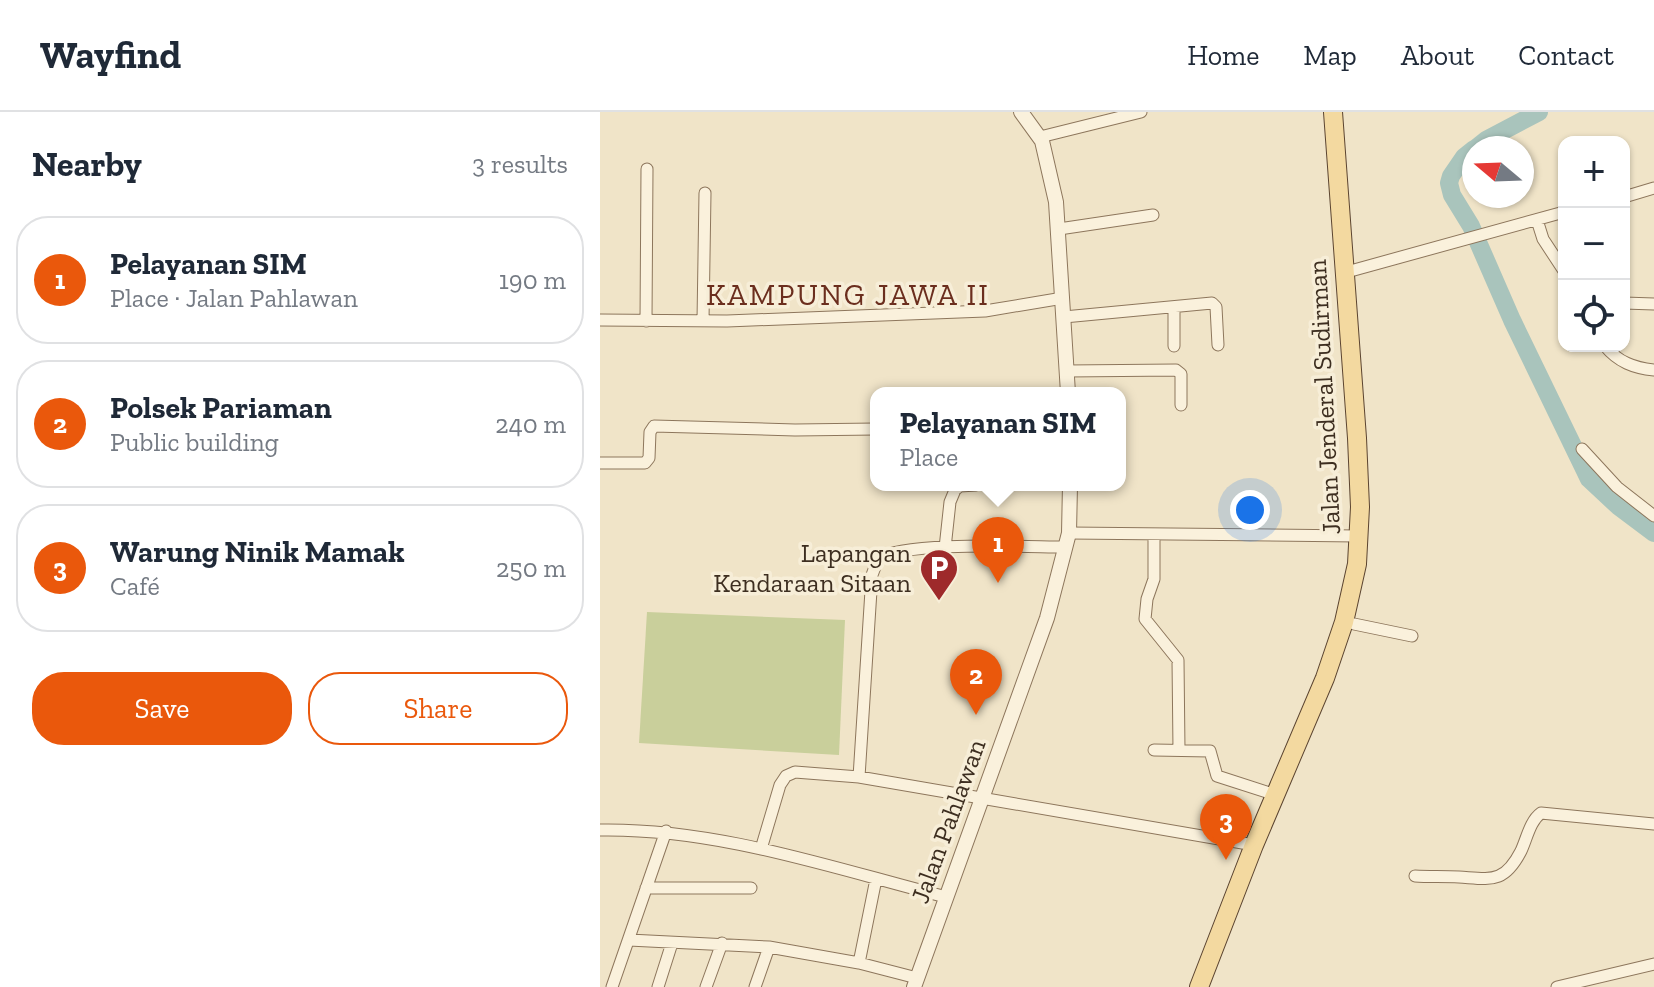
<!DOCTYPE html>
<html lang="en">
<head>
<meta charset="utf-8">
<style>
	:root { --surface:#fff; --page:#f6f6f7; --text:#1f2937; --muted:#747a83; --line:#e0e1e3; --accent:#ea580c }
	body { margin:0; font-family:"Zilla Slab",serif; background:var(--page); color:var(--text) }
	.controls { position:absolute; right:24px; top:24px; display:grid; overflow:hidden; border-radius:16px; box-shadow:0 2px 6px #0004 }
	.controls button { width:72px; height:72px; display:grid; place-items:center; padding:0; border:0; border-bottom:2px solid var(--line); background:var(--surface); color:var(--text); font:40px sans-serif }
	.compass { position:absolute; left:862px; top:24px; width:72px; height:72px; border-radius:50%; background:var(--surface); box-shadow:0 2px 6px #0004; rotate:289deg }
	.you { position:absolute; left:650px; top:398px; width:28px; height:28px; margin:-20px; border:6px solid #fff; border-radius:50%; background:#1a73e8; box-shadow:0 0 0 12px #1a73e833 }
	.badge { display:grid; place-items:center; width:52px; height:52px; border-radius:50%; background:var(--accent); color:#fff; font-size:26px; font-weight:700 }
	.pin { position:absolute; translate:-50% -66px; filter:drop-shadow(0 2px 4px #0008) }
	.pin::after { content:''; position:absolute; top:42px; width:28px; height:24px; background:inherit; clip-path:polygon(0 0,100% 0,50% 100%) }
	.popup { position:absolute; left:270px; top:275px; width:256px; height:104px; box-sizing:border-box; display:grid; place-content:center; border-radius:16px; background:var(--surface); filter:drop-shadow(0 2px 6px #0005); font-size:26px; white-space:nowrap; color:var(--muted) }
	.popup b { font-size:30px; color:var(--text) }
	.popup::after { content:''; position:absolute; left:50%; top:100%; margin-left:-16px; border:16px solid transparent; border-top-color:var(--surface) }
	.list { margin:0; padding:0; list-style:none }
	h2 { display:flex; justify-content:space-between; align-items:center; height:104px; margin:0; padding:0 32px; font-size:34px }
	h2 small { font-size:26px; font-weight:400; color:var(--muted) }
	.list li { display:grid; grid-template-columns:52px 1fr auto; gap:24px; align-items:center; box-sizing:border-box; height:128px; margin:0 16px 16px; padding:0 16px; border:2px solid var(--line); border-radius:32px }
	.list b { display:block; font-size:30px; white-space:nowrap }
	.list p { margin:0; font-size:26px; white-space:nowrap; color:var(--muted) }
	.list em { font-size:26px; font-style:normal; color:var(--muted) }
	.actions { display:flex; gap:16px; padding:24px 32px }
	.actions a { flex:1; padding:18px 0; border:2px solid var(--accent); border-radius:32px; text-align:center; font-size:28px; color:var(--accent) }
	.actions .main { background:var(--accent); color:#fff }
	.icon { flex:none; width:44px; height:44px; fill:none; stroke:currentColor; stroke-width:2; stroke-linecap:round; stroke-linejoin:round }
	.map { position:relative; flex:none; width:1054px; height:875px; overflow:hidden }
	header { display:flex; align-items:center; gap:48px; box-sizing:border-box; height:112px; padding:0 40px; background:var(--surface); border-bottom:2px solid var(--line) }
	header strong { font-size:38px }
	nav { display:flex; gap:44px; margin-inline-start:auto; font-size:28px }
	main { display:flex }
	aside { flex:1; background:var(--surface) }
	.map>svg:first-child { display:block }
	.green { fill:#c9cf9b }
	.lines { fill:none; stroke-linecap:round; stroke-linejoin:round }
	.river { stroke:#a9c4bc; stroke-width:18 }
	.minor-casing { stroke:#8d765c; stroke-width:13 }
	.tertiary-casing { stroke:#8d765c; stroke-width:16 }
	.primary-casing { stroke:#5b4430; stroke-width:20 }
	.minor { stroke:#faf1dc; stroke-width:11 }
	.tertiary { stroke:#faf1dc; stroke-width:14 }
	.primary { stroke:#f3d9a0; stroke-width:18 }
	.labels { text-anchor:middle; stroke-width:7; stroke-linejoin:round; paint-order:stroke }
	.street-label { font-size:26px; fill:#3d2e20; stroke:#f7eed8 }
	.poi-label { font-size:26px; fill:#3d2e20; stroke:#f7eed8; text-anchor:end }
	.quarter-label { font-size:30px; letter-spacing:2px; fill:#6b2e1e; stroke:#f7eed8 }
</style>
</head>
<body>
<header>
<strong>Wayfind</strong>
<nav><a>Home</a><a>Map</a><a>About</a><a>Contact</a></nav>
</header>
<main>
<aside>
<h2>Nearby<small>3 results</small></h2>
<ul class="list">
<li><span class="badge">1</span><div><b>Pelayanan SIM</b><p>Place · Jalan Pahlawan</p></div><em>190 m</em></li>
<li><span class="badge">2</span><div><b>Polsek Pariaman</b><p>Public building</p></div><em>240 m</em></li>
<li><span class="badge">3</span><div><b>Warung Ninik Mamak</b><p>Café</p></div><em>250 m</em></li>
</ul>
<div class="actions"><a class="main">Save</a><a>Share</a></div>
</aside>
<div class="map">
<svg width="1054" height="875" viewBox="0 0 1054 875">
	<rect width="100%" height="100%" fill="#f0e4c8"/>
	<path class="green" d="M 47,500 L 245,508 L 239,643 L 39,631 Z"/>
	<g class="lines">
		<path class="river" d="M 876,36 L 886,28 L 939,0
			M 874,37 L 864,45 L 851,64 L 849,71 L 852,83 L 871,114 L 912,208 L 989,367 L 1018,394 L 1054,421"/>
		<g class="minor-casing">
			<path id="minor" d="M 440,25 L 541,0
				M 1024,85 L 1054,76
				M 937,108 L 943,127 L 964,159
				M 459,117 L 553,103
				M 754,158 L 964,100
				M 1024,191 L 1054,192
				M 574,196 L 574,234
				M 464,205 L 612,191 L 616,195 L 618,233
				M 0,208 L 127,209 L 385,199 L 463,186
				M 46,209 L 47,57
				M 103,209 L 105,81
				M 1005,234 C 1018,250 1034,256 1054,258
				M 467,259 L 576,258 L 581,262 L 581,293
				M 982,337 L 1017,375 L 1054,404
				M 0,351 L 45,351 L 49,346 L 50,320 L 54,314 L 195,318 L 276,317
				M 469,421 L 758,424
				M 554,422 L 554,467 L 547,487 L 545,507 L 578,548 L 579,638
				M 345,436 L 350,390 L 355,378 L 360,374 L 376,373
				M 754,512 L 812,524
				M 554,638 L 610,639 L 617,664 L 676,683
				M 259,665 L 272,463 L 278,447 C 304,429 428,435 465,435
				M 0,718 C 118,716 232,756 346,785
				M 161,737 L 180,673 L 186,664 L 195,660 L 259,665 L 654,733
				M 815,764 C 829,765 844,764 859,765 C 891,767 904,772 921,739 C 927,726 930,709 941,701 L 1054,712
				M 46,776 L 151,776
				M 29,828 L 169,835 L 155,875
				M 169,835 L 259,851 L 276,767
				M 259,851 L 317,866
				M 12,875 L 66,719
				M 58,875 L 72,831
				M 106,875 L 122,831
				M 957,875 L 1054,852"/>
		</g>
		<g class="tertiary-casing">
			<path id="tertiary" d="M 421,0 L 442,29 L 456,90 L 468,281
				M 314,875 L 447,506 L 469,421 L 470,373"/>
		</g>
		<g class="primary-casing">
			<path id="primary" d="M 599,875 L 654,733 L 725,566 L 744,510 L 757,452 L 760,395 L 757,326 L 733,0"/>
		</g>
		<use href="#minor" class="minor"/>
		<use href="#tertiary" class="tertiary"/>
		<use href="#primary" class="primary"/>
	</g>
	<defs>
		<g id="parking-pin" transform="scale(2)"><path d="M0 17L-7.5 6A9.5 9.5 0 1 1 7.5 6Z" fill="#9e2a2b" stroke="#f7eed8"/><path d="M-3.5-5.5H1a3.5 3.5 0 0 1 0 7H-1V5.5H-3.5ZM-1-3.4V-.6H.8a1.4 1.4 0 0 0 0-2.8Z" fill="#fff"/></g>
	</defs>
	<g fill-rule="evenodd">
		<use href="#parking-pin" x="339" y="456"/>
	</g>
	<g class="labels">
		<g class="street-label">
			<text transform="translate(724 285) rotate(-93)" y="9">Jalan Jenderal Sudirman</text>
			<text transform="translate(348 709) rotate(-70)" y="9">Jalan Pahlawan</text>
		</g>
		<g class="poi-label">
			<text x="311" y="450">Lapangan<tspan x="311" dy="30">Kendaraan Sitaan</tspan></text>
		</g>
		<g class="quarter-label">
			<text x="248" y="193">KAMPUNG JAWA II</text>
		</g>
	</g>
</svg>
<div class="controls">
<button>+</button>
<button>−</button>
<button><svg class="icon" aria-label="locate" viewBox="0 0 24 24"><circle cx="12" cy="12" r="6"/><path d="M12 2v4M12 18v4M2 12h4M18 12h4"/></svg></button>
</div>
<svg class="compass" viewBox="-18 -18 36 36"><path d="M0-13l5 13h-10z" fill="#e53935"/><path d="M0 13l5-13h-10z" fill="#747a83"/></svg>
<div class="you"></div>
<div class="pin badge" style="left:398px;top:471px">1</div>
<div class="popup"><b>Pelayanan SIM</b>Place</div>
<div class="pin badge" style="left:376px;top:603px">2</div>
<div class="pin badge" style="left:626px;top:748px">3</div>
</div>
</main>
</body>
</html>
